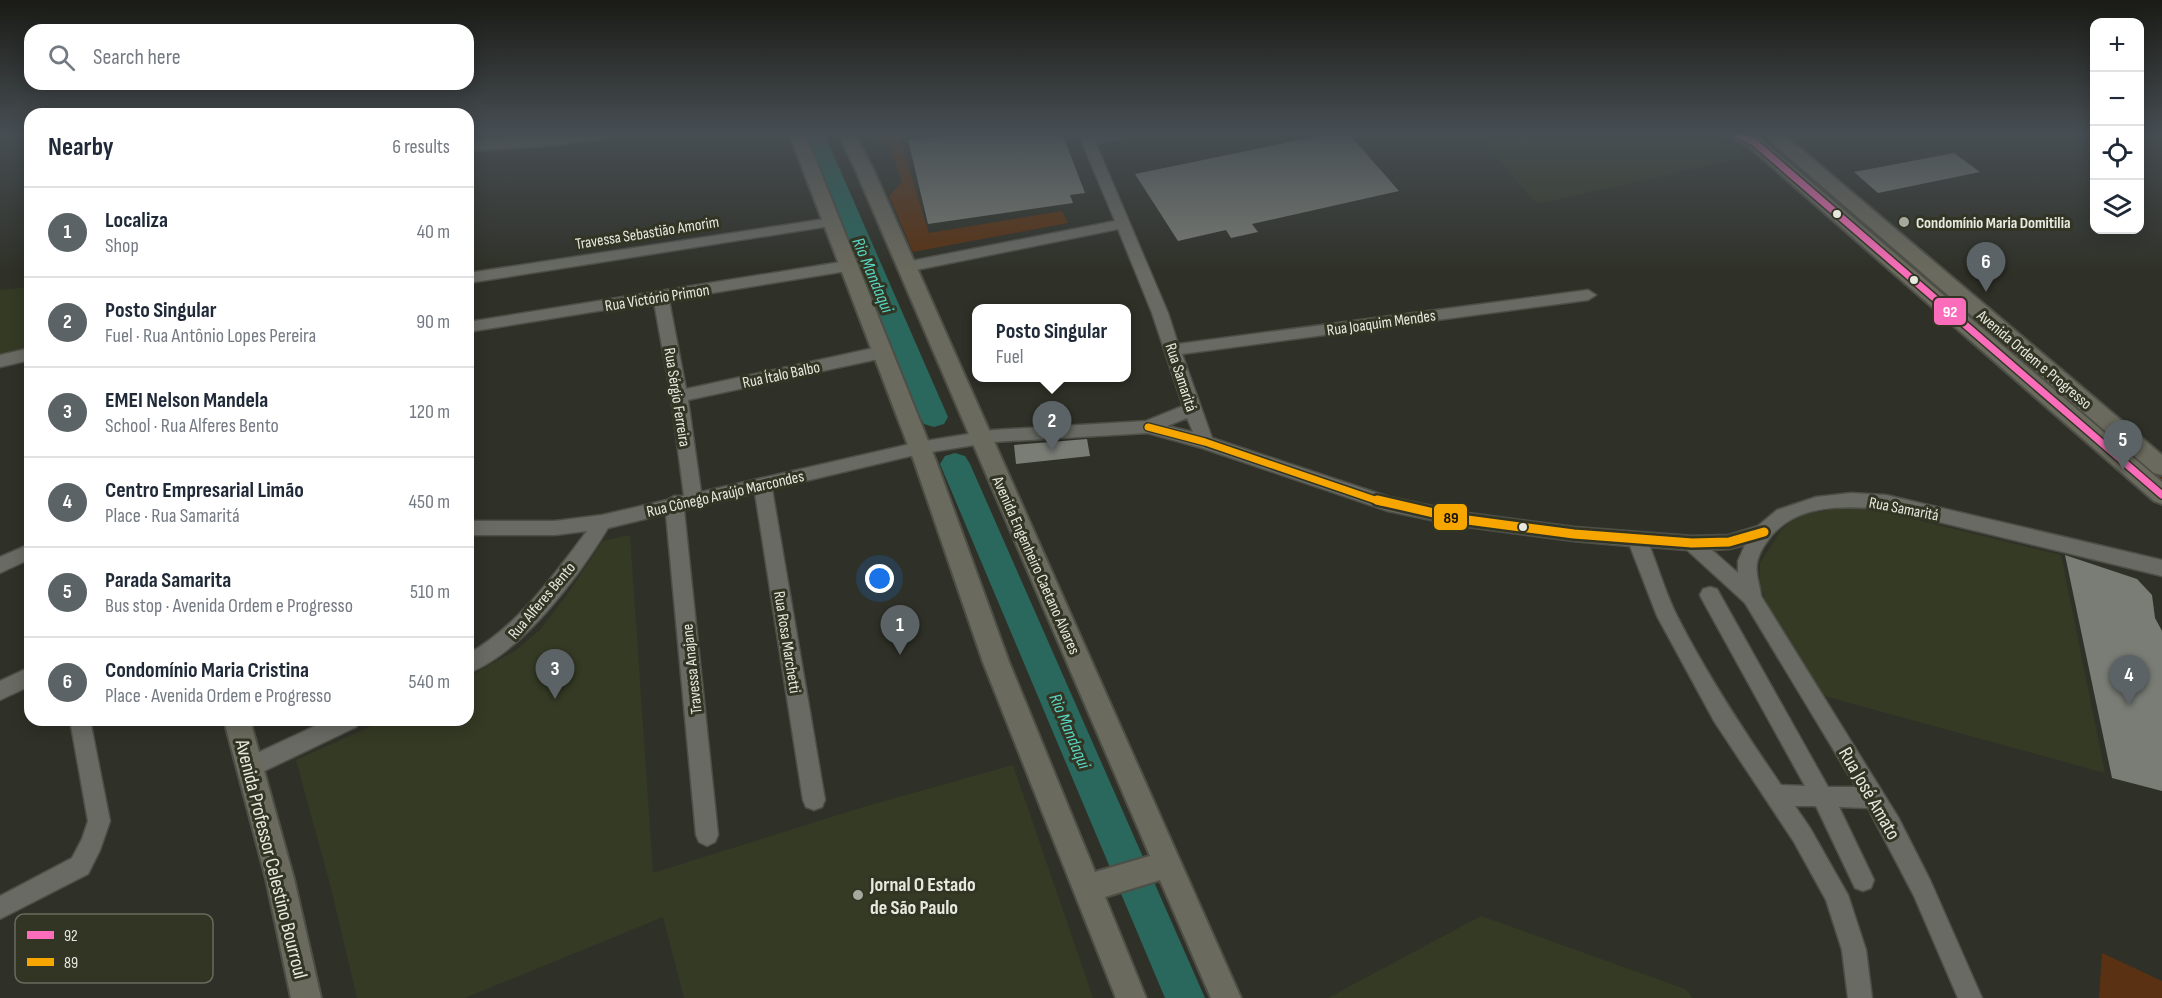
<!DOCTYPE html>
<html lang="en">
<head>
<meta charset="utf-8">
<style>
	:root { --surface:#fff; --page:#f2f2f3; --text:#1f2937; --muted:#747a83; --line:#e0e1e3; --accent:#5c6366 }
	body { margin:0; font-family:"Sofia Sans Condensed",sans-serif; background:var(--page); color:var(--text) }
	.controls { position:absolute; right:18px; top:18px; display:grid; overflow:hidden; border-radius:12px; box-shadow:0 3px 15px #0003 }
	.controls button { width:54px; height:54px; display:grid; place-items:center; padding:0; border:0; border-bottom:2px solid var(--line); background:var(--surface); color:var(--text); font:30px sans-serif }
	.you { position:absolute; left:880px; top:579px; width:21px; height:21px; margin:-15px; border:4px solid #fff; border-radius:50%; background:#1a73e8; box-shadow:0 0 0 9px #1a73e833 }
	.badge { display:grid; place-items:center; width:39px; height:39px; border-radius:50%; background:var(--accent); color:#fff; font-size:20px; font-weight:700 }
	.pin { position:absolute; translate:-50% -50px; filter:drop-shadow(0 2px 3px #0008) }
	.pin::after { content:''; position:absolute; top:32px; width:21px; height:18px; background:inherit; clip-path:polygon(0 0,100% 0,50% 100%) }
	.popup { position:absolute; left:972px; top:304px; width:159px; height:78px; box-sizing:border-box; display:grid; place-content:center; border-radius:12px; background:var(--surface); filter:drop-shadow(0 2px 4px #0005); font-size:20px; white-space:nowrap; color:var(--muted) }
	.popup b { font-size:22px; color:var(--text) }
	.popup::after { content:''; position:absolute; left:50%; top:100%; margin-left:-12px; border:12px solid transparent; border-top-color:var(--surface) }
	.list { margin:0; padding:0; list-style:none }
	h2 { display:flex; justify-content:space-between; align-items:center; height:78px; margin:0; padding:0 24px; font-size:26px }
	h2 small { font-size:20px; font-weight:400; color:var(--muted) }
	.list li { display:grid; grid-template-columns:39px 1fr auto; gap:18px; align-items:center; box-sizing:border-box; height:90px; padding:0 24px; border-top:2px solid var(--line) }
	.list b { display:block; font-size:22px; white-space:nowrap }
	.list p { margin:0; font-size:20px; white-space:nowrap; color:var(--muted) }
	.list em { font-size:20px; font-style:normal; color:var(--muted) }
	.icon { flex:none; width:33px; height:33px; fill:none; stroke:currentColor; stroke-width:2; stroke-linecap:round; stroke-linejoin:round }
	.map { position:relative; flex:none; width:2162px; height:998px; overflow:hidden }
	.search { position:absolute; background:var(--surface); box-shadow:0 3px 15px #0003; left:24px; top:24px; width:450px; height:66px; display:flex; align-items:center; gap:15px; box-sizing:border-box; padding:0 21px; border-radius:18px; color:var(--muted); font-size:22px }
	.panel { position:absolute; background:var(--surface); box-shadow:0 3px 15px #0003; left:24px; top:108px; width:450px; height:618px; border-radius:18px }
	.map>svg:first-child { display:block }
	.built { fill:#353a25 }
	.green { fill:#5a3213 }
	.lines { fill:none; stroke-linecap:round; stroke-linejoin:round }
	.river { fill:#2a675d; fill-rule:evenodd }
	.building { fill:#797d76 }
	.minor-casing { stroke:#4d4f47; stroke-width:3 }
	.major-casing { stroke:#4d4f47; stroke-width:4 }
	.minor { fill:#686a63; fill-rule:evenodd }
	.major { fill:#6b6a5e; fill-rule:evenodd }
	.bus-1-casing { stroke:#323524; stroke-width:10 }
	.bus-2-far1-casing { stroke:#323524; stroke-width:10 }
	.bus-2-casing { stroke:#323524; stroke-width:14 }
	.bus-1 { stroke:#fb6dba; stroke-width:7 }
	.bus-2-far1 { stroke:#f7a600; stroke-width:7 }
	.bus-2 { stroke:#f7a600; stroke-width:9 }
	.bus-dot { fill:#e7e9df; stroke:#323524; stroke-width:2 }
	.poi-dot { fill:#a7a99f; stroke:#323524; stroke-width:2 }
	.labels { text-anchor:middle; stroke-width:6; stroke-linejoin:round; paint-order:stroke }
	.poi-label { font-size:16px; font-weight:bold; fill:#e7e9df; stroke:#323524; text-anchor:start }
	.street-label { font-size:16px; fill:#e7e9df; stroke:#323524 }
	.water-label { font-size:18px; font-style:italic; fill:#57d6c3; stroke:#323524 }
	.near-street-label { font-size:20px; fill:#e7e9df; stroke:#323524 }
	.near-poi-label { font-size:20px; font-weight:bold; fill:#e7e9df; stroke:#323524; text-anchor:start }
	.key { fill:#323524; stroke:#686b5c; stroke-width:1.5 }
	.key-label { font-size:16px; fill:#e7e9df }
	.line-badge { stroke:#323524; stroke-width:2 }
	.badge-label { font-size:16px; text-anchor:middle; font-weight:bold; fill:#fff }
	.pale-badge-label { font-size:16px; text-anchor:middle; font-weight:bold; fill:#111 }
</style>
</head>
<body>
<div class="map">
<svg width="2162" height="998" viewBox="0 0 2162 998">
	<rect width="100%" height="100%" fill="#2f3128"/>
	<path class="built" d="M 1475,133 L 1690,133 L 1731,144 L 1752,156 L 1537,204 Z
		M 30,287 L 30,348 L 0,356 L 0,290 Z
		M 1846,508 L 1880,511 L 2061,555 L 2105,773 L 1821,695 L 1772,620 L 1760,585 L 1760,563 L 1782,529 L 1801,514 Z
		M 630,535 L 653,873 L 860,808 L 1013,765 L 1093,998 L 684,998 L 663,917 L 465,998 L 357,998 L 330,884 L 296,760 L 385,720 L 468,720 L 468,677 L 515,651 L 540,630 L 569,592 L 603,541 Z
		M 1481,916 L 1685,989 L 1693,998 L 1328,998 Z"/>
	<path class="green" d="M 861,133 L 898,133 L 929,233 L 1062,211 L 1068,223 L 913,252 L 889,196 L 902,182 L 889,144 L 863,137 Z
		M 1984,324 L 2162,478 L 2162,485 L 1978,326 Z
		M 2102,953 L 2162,981 L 2162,998 L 2099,998 Z"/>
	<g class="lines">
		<path class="river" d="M 802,133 L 824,133 L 948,417 L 944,424 L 934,427 L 924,424 L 920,417 Z
			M 955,453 L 965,456 L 970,464 L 1205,998 L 1165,998 L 940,464 L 945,456 Z"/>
	</g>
	<path class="building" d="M 965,133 L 1062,133 L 1085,193 L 1070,195 L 1073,203 L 928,224 L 908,140 Z
		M 1333,133 L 1348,133 L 1399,191 L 1252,224 L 1258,232 L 1231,238 L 1226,230 L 1178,241 L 1135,174 Z
		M 1954,153 L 1980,172 L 1878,193 L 1854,172 Z
		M 1087,439 L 1090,456 L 1016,464 L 1014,445 Z
		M 2065,555 L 2137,579 L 2152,595 L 2155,618 L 2162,631 L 2162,791 L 2112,778 Z"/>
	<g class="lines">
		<g class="minor-casing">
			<path id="minor" d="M 1078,133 L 1091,133 L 1093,137 L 1110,133 L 1132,133 L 1130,136 L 1096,144 L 1168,313 L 1178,344 L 1588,290 L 1596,295 L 1588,300 L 1182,354 L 1212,438 L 1389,497 L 1460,512 L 1574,527 L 1692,536 L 1729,535 L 1758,526 L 1777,510 L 1816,497 L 1851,493 L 1886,495 L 2162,560 L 2162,576 L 1886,509 C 1847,506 1800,503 1772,535 C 1765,544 1759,552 1757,563 C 1755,574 1760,585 1761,596 L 1898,817 L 1930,880 L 1982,998 L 1958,998 L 1914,896 L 1868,808 L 1839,807 L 1874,880 L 1871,888 L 1863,891 L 1855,888 L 1816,806 L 1795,806 L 1810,828 L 1848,895 L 1866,950 L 1872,998 L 1848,998 L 1842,950 L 1826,900 L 1794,842 L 1714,721 L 1657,616 L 1630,546 L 1574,541 L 1460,526 L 1388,511 L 1202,448 L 1148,433 L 993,442 L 919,454 L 772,489 L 825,800 L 822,807 L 814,810 L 806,807 L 803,800 L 755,493 L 684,510 L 718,835 L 715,842 L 707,846 L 699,842 L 696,835 L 666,514 L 608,528 C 579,576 522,653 468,673 L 468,654 C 519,625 552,577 587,531 L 555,535 L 468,535 L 468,521 L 555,521 L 602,515 L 667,500 L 674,496 L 684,496 L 671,396 L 654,302 L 468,332 L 468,322 L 847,261 L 852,263 L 855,266 L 847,271 L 669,300 L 686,389 L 883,346 L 889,348 L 891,352 L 889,356 L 883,358 L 688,400 L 701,492 L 919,442 L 993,430 L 1146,421 L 1183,406 L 1152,313 L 1118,229 L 906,272 L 898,267 L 906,262 L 1115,221 ZM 1187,418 L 1193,432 L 1167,426 ZM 1745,545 L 1738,561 L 1738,573 L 1712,550 L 1729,549 ZM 1650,547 L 1687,550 L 1745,603 L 1856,787 L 1828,787 L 1717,589 L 1710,587 L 1703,589 L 1700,595 L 1703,601 L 1805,786 L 1781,785 C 1743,730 1707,675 1677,616 C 1666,594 1659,570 1650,547 Z
				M 831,218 L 836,219 L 838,222 L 836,225 L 468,283 L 468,273 Z
				M 30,348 L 30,360 L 0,367 L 0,355 Z
				M 30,544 L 30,559 L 0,573 L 0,557 Z
				M 30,667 L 30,686 L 0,700 L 0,681 Z
				M 70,720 L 90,720 L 110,821 L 100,850 L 88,874 L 0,919 L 0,896 L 72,858 L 82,839 L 88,821 Z
				M 328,720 L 359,720 L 356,727 L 258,774 L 250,777 L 242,774 L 239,767 L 242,760 Z"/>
		</g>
		<g class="major-casing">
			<path id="major" d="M 570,133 L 616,133 L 608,138 L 544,146 L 468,151 L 468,141 Z
				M 789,133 L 805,133 L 936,461 L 1009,662 L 1095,872 L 1150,856 L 856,171 L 838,133 L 854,133 L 874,171 L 1241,998 L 1211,998 L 1160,880 L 1105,897 L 1146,998 L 1116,998 L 983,662 L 914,461 Z
				M 1727,133 L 1748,133 L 1760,138 L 2162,482 L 2162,504 L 2154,501 L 1748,146 L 1729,137 Z
				M 1766,133 L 1782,133 L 2162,455 L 2162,475 L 2154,473 L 1773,144 Z
				M 224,720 L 250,720 L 294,879 L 321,998 L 291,998 L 266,879 Z"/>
		</g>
		<use href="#minor" class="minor"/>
		<use href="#major" class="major"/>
		<g class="bus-1-casing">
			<path id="bus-1" d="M 1735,133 L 1754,142 L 2162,495"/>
		</g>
		<g class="bus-2-far1-casing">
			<path id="bus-2-far1" d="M 1148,427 L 1205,442 L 1381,502"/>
		</g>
		<g class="bus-2-casing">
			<path id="bus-2" d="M 1377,500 L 1460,519 L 1574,534 L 1692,543 L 1729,542 L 1764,532"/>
		</g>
		<use href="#bus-1" class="bus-1"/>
		<use href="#bus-2-far1" class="bus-2-far1"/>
		<use href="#bus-2" class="bus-2"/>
	</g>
	<linearGradient id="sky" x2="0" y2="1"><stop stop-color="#1a1b16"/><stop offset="0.49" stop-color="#474e53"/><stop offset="1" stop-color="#474e53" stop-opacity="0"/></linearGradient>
	<rect width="2162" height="272" fill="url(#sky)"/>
	<g class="bus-dot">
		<circle cx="1837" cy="214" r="5"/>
		<circle cx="1914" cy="280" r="5"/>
		<circle cx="1523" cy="527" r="5"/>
	</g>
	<g class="poi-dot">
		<circle cx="1904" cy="222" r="6"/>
		<circle cx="858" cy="895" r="6"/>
	</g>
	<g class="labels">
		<g class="poi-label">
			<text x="1916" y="228">Condomínio Maria Domitilia</text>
		</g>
		<g class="street-label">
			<text transform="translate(647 232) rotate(-9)" y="6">Travessa Sebastião Amorim</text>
			<text transform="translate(657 297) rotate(-9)" y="6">Rua Victório Primon</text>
			<text transform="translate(1381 322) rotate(-8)" y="6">Rua Joaquim Mendes</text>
			<text transform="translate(2035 359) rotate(40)" y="6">Avenida Ordem e Progresso</text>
			<text transform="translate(781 374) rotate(-12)" y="6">Rua Ítalo Balbo</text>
			<text transform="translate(1182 377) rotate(72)" y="6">Rua Samaritá</text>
			<text transform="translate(678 397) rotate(81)" y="6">Rua Sérgio Ferreira</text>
			<text transform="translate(725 493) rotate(-13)" y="6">Rua Cônego Araújo Marcondes</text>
			<text transform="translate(1904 508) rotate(11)" y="6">Rua Samaritá</text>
			<text transform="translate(1037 565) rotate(66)" y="6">Avenida Engenheiro Caetano Alvares</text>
			<text transform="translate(541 600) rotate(-50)" y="6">Rua Alferes Bento</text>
			<text transform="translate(788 642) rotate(81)" y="6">Rua Rosa Marchetti</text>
			<text transform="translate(691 669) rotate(-96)" y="6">Travessa Anajane</text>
		</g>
		<g class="water-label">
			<text transform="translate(873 275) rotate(67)" y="6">Rio Mandaqui</text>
			<text transform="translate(1070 731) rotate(67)" y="6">Rio Mandaqui</text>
		</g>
		<g class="near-street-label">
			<text transform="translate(1870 793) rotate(60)" y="7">Rua José Amato</text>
			<text transform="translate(272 859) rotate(76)" y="7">Avenida Professor Celestino Bourroul</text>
		</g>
		<g class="near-poi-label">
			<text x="870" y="891">Jornal O Estado<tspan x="870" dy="23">de São Paulo</tspan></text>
		</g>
	</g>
	<rect x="15" y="914" width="198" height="69" rx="9" class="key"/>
	<rect x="27" y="931" width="27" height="8" fill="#fb6dba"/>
	<rect x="27" y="958" width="27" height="8" fill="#f7a600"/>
	<g class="key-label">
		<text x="64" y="941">92</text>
		<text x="64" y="968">89</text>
	</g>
	<g class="line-badge">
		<rect x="1933" y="297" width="34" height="29" rx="6" fill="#fb6dba"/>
		<rect x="1433" y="503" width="35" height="28" rx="6" fill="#f7a600"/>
	</g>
	<g class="badge-label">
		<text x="1950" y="317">92</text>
	</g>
	<g class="pale-badge-label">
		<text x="1451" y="523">89</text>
	</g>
</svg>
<div class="controls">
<button>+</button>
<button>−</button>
<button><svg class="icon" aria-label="locate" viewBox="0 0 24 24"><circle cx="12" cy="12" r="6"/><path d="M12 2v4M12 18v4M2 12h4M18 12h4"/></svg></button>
<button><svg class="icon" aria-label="layers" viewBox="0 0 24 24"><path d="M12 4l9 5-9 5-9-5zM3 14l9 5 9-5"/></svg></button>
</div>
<div class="you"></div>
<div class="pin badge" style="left:900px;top:655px">1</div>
<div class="pin badge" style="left:1052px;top:451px">2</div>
<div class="popup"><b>Posto Singular</b>Fuel</div>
<div class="pin badge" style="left:555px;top:699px">3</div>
<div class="pin badge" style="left:2129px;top:705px">4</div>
<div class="pin badge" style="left:2123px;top:470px">5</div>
<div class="pin badge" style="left:1986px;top:292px">6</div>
<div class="search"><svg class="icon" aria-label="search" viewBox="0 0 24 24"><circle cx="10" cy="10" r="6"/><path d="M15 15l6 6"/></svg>Search here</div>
<section class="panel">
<h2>Nearby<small>6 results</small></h2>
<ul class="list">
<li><span class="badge">1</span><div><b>Localiza</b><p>Shop</p></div><em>40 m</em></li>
<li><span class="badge">2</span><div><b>Posto Singular</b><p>Fuel · Rua Antônio Lopes Pereira</p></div><em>90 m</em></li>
<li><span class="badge">3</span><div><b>EMEI Nelson Mandela</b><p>School · Rua Alferes Bento</p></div><em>120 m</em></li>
<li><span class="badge">4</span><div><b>Centro Empresarial Limão</b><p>Place · Rua Samaritá</p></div><em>450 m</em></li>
<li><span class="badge">5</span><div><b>Parada Samarita</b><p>Bus stop · Avenida Ordem e Progresso</p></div><em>510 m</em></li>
<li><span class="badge">6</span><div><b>Condomínio Maria Cristina</b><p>Place · Avenida Ordem e Progresso</p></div><em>540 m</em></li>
</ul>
</section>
</div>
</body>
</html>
